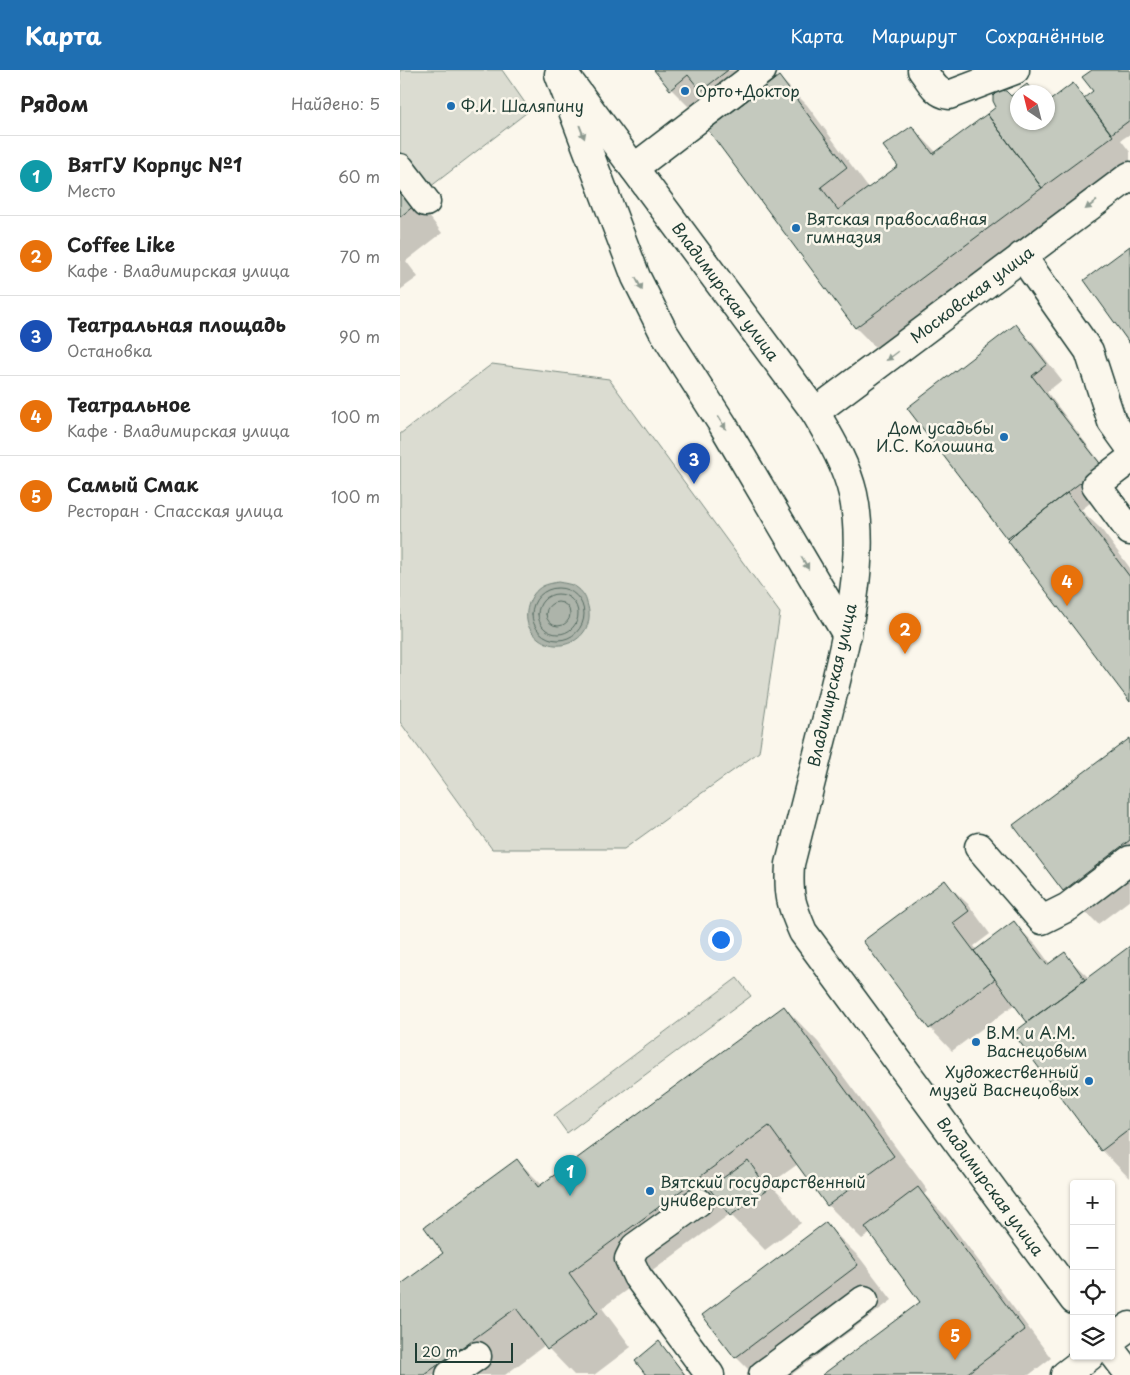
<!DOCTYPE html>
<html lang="ru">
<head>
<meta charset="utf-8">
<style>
	:root { --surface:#fff; --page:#f6f6f6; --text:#222; --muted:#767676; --line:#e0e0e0; --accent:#1f6fb2 }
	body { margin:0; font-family:"Playpen Sans",sans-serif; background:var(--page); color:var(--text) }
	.controls { position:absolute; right:15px; bottom:15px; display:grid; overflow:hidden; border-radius:5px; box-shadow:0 1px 4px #0004 }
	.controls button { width:45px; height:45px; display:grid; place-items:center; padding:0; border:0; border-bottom:1px solid var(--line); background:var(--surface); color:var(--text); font:25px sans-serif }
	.compass { position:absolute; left:610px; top:15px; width:45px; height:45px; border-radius:50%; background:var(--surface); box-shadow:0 1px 4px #0004; rotate:325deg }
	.scale { position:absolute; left:15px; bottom:12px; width:98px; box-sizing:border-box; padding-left:5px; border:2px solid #1f3d34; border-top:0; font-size:14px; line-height:18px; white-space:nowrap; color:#1f3d34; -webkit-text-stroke:4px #fbf7ec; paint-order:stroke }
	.you { position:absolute; left:320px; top:869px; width:18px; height:18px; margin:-12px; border:4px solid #fff; border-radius:50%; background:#1a73e8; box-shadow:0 0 0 8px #1a73e833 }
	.badge { display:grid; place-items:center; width:32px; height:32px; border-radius:50%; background:var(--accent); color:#fff; font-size:16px; font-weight:700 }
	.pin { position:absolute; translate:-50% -41px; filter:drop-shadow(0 1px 2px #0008) }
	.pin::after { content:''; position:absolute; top:26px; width:18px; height:15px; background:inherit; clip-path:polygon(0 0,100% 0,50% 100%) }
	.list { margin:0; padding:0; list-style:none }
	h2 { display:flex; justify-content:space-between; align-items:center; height:65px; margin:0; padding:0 20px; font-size:21px }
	h2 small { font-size:16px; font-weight:400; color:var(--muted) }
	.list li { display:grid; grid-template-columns:32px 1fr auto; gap:15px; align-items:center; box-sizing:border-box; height:80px; padding:0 20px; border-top:1px solid var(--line) }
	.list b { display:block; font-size:19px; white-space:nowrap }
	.list p { margin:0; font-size:16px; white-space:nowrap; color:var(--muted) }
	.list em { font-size:16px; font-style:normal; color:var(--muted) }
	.icon { flex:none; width:28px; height:28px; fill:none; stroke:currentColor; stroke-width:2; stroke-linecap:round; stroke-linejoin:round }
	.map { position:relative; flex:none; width:730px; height:1305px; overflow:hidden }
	header { display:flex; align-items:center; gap:30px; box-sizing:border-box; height:70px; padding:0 25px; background:var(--accent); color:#fff }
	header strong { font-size:24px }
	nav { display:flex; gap:28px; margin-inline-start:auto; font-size:18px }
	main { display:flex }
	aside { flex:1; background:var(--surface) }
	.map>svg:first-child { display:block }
	.green { fill:#dbdcd1; stroke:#7d8c82 }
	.water { fill:#adb4aa; stroke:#74847b }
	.shadow { fill:#0003 }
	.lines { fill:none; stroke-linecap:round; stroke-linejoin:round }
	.shore { stroke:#586d63; stroke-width:1 }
	.building { fill:#c4c9be; stroke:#1f3d34 }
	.minor-casing { stroke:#1f3d34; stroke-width:31 }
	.major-casing { stroke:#1f3d34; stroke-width:31 }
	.minor { stroke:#fbf7ec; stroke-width:28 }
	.major { stroke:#fbf7ec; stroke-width:28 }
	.oneway { fill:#8d9a90 }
	.poi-dot { fill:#1f6fb2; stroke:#fbf7ec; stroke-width:2 }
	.labels { text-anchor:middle; stroke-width:5; stroke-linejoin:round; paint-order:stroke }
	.poi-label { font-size:16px; fill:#1f3d34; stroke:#fbf7ec; text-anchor:start }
	.street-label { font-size:16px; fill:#1f3d34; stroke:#fbf7ec }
</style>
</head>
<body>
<header>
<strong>Карта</strong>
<nav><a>Карта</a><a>Маршрут</a><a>Сохранённые</a></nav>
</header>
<main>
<aside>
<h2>Рядом<small>Найдено: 5</small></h2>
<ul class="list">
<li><span class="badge" style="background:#0f9aa8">1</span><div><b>ВятГУ Корпус №1</b><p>Место</p></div><em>60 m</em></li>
<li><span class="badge" style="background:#e8710a">2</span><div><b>Coffee Like</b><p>Кафе · Владимирская улица</p></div><em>70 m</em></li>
<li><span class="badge" style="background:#1a4fb4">3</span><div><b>Театральная площадь</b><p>Остановка</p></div><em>90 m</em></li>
<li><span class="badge" style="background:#e8710a">4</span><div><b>Театральное</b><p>Кафе · Владимирская улица</p></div><em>100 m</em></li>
<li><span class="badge" style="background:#e8710a">5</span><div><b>Самый Смак</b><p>Ресторан · Спасская улица</p></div><em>100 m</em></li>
</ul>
</aside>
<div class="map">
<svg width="730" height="1305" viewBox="0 0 730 1305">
	<rect width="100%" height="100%" fill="#fbf7ec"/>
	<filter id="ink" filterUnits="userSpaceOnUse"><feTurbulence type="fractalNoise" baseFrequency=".02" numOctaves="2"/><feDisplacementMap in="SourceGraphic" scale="10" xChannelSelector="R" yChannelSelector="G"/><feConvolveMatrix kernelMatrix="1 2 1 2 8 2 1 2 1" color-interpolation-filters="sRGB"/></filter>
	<g filter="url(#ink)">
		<path class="green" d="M 0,0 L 102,0 L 130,40 L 30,117 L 14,96 L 0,83 Z
			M 92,294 L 209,309 L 380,543 L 359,682 L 224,779 L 92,779 L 0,652 L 0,364 Z
			M 337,908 L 351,926 L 167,1063 L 154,1045 Z"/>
		<path class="water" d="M 158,512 C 163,513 172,514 176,517 C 182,521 186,527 187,533 C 200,570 151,592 130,559 C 122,546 129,523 143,516 C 147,514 153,513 158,512 Z"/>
		<path class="shadow" d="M 256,0 L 360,0 L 371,14 L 379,7 L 407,35 L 469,119 L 499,96 L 512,57 L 537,83 L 618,52 L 648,52 L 648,34 L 673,15 L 686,28 L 694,21 L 694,0 L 730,0 L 730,64 L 721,70 L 730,82 L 730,92 L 665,141 L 483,285 L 456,258 L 310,61 L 328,46 L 321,40 L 305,53 L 271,19 Z
			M 0,108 L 42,163 L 6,191 L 18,207 L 0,220 Z
			M 616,256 L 632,272 L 662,310 L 647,322 L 716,413 L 681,440 L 701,459 L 730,498 L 730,630 L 509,338 Z
			M 730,669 L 730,830 L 698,854 L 664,820 Z
			M 545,812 L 568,834 L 590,864 L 574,876 L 577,880 L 614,853 L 636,875 L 650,894 L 664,884 L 689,908 L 730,878 L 729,1108 L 702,1080 L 629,953 L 615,934 L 552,981 L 530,958 Z
			M 384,937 L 418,972 L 528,1121 L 524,1124 L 545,1146 L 651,1288 L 629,1305 L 424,1305 L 522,1232 L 471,1163 L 462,1169 L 428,1135 L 398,1094 L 370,1114 L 382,1126 L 401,1153 L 365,1180 L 330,1144 L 202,1238 L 231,1277 L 194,1305 L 174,1305 L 145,1275 L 105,1305 L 0,1305 L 0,1217 L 45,1184 L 117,1090 L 142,1115 Z
			M 426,1154 L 460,1188 L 492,1230 L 391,1305 L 354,1305 L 336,1287 Z
			M 259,1273 L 267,1281 L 286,1305 L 248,1305 Z"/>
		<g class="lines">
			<path class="shore" d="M132 544a26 26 0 1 1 52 0a26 26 0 1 1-52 0Z
				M138 544a20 20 0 1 1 40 0a20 20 0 1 1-40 0Z
				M146 544a12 12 0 1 1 24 0a12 12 0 1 1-24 0Z"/>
		</g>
		<path class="building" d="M 254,0 L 328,0 L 301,21 L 288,5 L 270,20 Z
			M 692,0 L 730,0 L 730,50 L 711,64 L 684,28 L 693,21 L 682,7 Z
			M 379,6 L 447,97 L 421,117 L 438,140 L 498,96 L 483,76 L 512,56 L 533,84 L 587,44 L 642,118 L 455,258 L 308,60 Z
			M 673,13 L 713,66 L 642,118 L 587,44 L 596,37 L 593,31 L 593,26 L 597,22 L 601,20 L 606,21 L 611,26 L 627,14 L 633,22 L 618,22 L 618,52 L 648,52 L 648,32 Z
			M 0,115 L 15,135 L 0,147 Z
			M 730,176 L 730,274 L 684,210 Z
			M 616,254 L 647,294 L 632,306 L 702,396 L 607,469 L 507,338 Z
			M 667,423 L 730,507 L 730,632 L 608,471 L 622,457 Z
			M 730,668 L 730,770 L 663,821 L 613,755 Z
			M 545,810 L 569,841 L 553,853 L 595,909 L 529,959 L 463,871 Z
			M 614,851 L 647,895 L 665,882 L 685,910 L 627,952 L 574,881 Z
			M 730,876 L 730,1059 L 701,1081 L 613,963 Z
			M 384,936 L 494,1086 L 427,1136 L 369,1056 L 169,1203 L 198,1243 L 147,1280 L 116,1238 L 24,1305 L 0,1305 L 0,1215 L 43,1183 L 24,1157 L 117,1089 L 138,1117 Z
			M 348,1090 L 368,1119 L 330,1146 L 309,1118 Z
			M 518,1117 L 625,1260 L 565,1305 L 422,1305 L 520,1232 L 465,1157 Z
			M 426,1152 L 458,1195 L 335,1288 L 302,1245 Z
			M 259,1271 L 285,1305 L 246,1305 L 235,1291 Z"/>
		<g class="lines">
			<g class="minor-casing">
				<g id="minor">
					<path d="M 522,0 C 530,10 535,23 549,25 L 615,0"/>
					<path d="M 159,4 L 236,207 L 264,263 L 323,355 L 447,565"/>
					<path d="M 0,98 L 26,132"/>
					<path d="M 234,98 L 362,0"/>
					<path d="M 622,186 L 689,281 L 712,352 L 730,377"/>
					<path id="s1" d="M 415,342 L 730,106"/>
					<path d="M 730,389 L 696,415 L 730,461"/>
					<path d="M 579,777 L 642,850 L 668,837 L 730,790"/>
					<path d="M 298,1132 L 235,1177 L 229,1189 L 237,1206 L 310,1305"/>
					<path d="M 711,1270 L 730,1256"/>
					<path d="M 50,1305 L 77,1286"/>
					<path d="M 363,1305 L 464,1230"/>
					<path d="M 665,1305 L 690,1286"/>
				</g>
			</g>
			<g class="major-casing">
				<g id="major">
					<path id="s2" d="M 161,0 L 415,342 C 430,368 446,394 453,424 C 468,493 444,577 428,644 C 415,694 403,744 390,794 C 388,826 391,834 403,862 L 674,1230"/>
					<path d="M 711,1280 L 730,1305"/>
				</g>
			</g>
			<use href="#minor" class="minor"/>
			<use href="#major" class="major"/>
		</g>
		<defs><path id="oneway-solid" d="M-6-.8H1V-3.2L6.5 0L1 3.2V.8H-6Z" transform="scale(1.25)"/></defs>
		<g class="oneway">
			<use href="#oneway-solid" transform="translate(182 62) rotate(69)"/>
			<use href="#oneway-solid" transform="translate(691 135) rotate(143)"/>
			<use href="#oneway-solid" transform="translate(239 214) rotate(63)"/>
			<use href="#oneway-solid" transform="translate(492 286) rotate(143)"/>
			<use href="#oneway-solid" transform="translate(322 353) rotate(58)"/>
			<use href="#oneway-solid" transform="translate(405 493) rotate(60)"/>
		</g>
	</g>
	<g class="poi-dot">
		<circle cx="285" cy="21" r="5"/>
		<circle cx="51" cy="36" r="5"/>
		<circle cx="396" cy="158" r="5"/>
		<circle cx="604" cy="367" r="5"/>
		<circle cx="576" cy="972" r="5"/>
		<circle cx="689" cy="1011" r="5"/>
		<circle cx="250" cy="1121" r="5"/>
	</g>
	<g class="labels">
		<g class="poi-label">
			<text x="295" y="27">Орто+Доктор</text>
			<text x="61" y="42">Ф.И. Шаляпину</text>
			<text x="406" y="155">Вятская православная<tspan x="406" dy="18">гимназия</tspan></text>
			<text x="594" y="364" text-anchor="end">Дом усадьбы<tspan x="594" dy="18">И.С. Колошина</tspan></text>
			<text x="586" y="969">В.М. и А.М.<tspan x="586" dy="18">Васнецовым</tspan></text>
			<text x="679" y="1008" text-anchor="end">Художественный<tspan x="679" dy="18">музей Васнецовых</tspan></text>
			<text x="260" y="1118">Вятский государственный<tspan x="260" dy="18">университет</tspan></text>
		</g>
		<g class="street-label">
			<text dy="6" stroke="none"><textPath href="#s2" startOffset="276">Владимирская улица</textPath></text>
			<text dy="6" stroke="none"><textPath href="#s1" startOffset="196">Московская улица</textPath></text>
			<text transform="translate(432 615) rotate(-77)" y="6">Владимирская улица</text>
			<text dy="6" stroke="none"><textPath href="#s2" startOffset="1281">Владимирская улица</textPath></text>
		</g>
	</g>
</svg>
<div class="controls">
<button>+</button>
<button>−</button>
<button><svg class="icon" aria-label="locate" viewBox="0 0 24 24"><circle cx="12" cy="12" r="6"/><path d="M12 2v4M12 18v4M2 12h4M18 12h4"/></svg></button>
<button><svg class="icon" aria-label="layers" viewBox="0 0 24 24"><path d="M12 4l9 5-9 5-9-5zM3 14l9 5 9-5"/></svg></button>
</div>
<svg class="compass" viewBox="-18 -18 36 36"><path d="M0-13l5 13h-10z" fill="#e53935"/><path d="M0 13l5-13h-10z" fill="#767676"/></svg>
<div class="scale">20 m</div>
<div class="you"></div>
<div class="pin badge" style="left:170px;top:1126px;background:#0f9aa8">1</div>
<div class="pin badge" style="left:505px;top:584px;background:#e8710a">2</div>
<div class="pin badge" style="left:294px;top:414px;background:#1a4fb4">3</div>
<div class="pin badge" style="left:667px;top:536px;background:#e8710a">4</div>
<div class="pin badge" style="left:555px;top:1290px;background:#e8710a">5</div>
</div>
</main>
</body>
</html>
